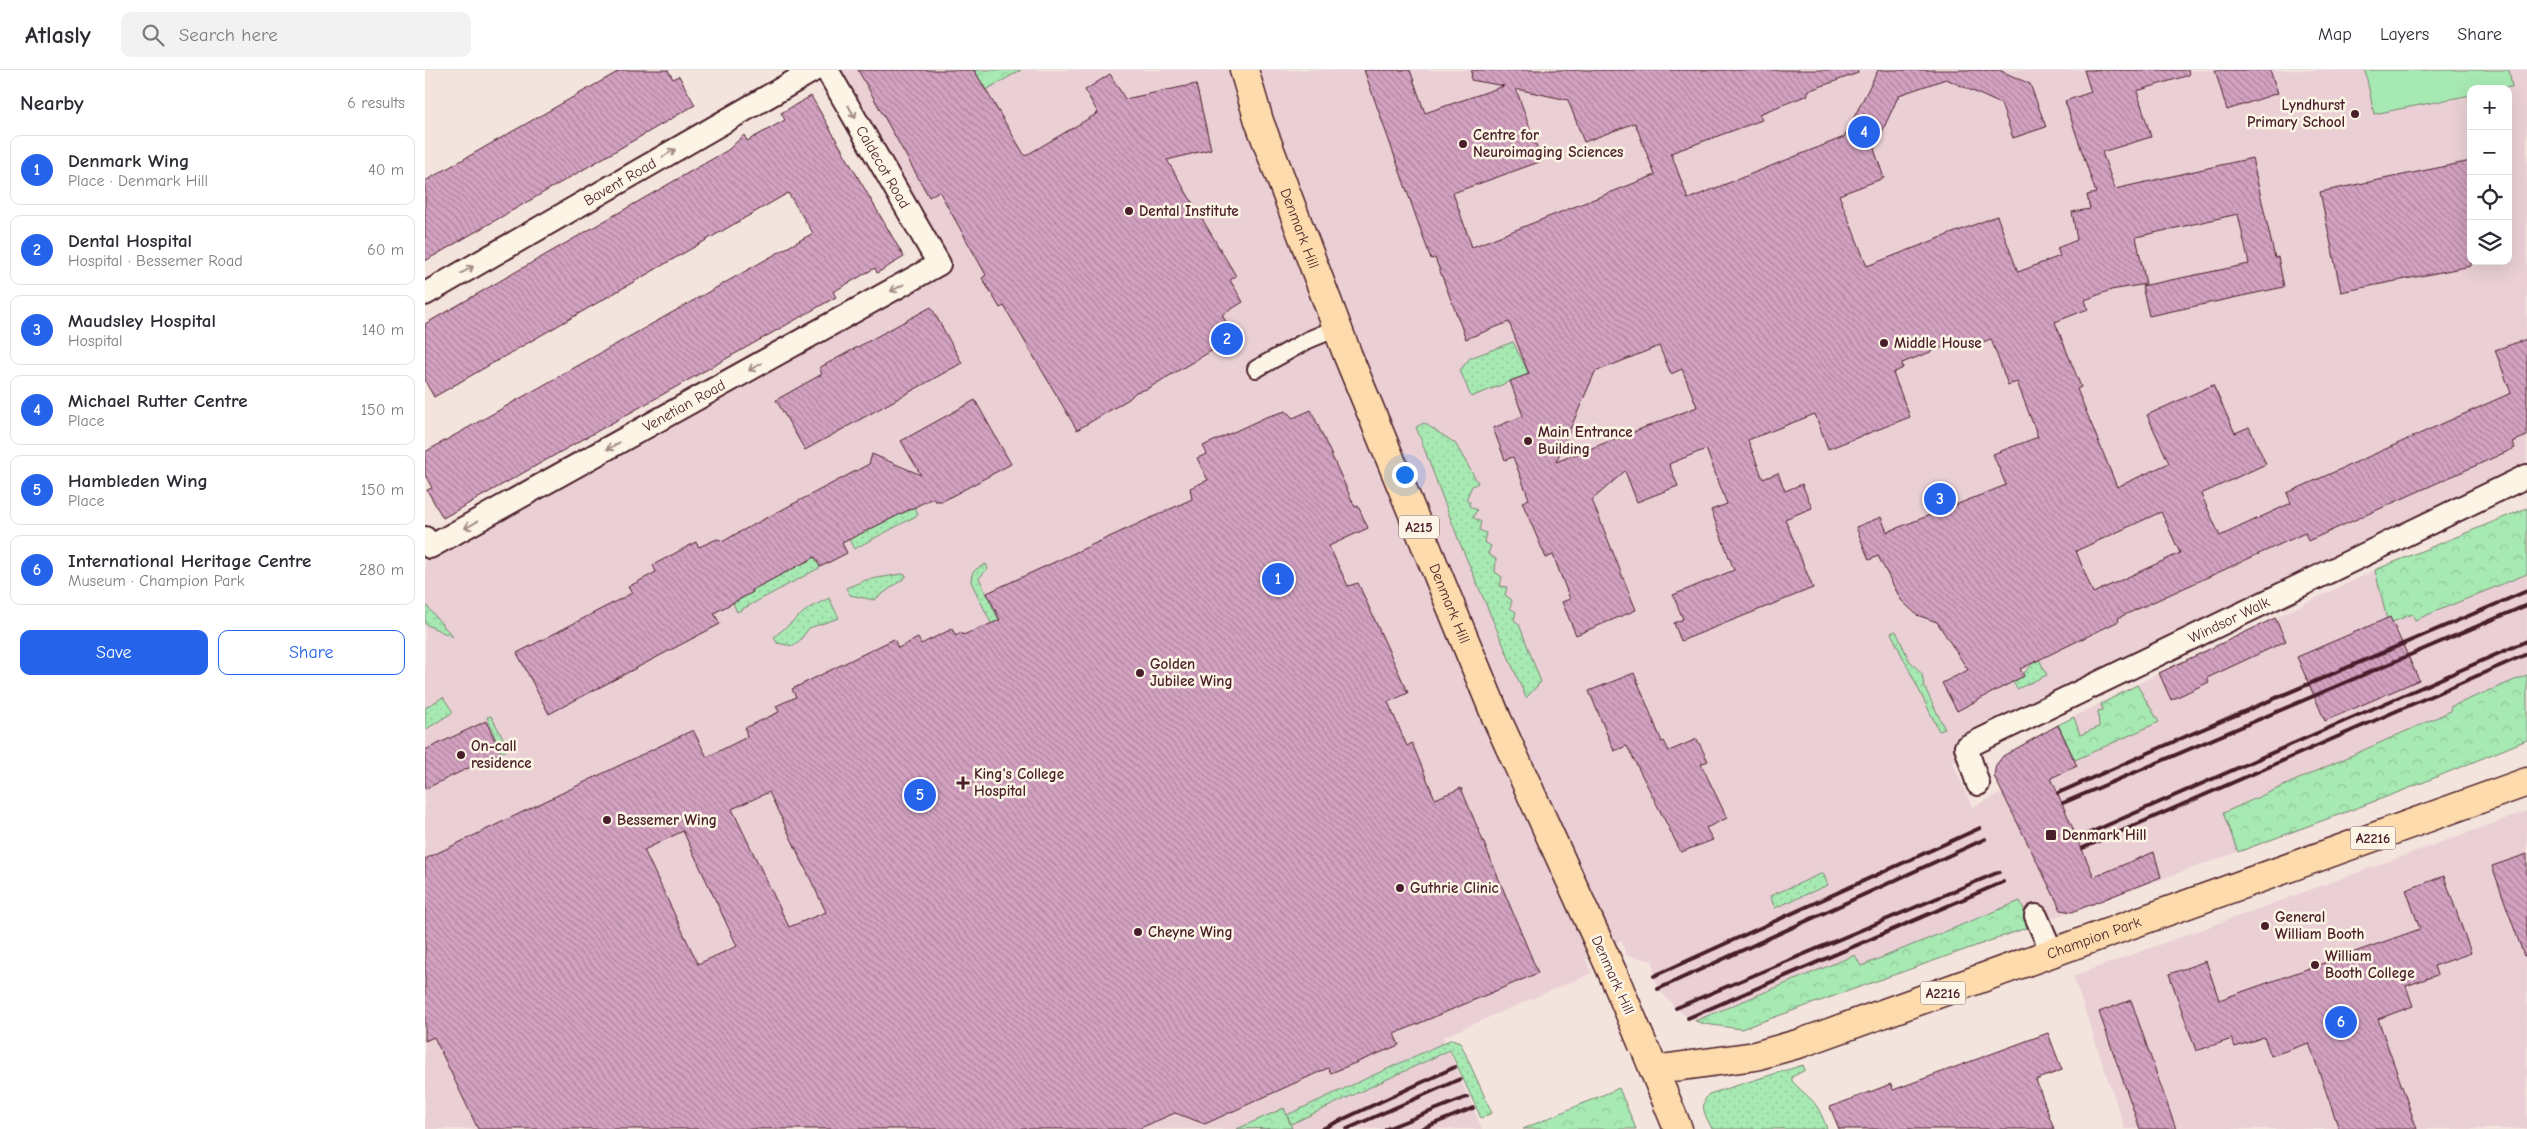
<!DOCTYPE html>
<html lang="en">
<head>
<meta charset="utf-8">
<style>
	:root { --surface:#fff; --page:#f2f2f3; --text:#2b2b33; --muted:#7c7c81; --line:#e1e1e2; --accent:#2563eb }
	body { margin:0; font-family:"Comic Neue",sans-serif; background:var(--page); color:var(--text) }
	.controls { position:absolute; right:15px; top:15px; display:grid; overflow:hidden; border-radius:10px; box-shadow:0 5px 20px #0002 }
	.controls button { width:45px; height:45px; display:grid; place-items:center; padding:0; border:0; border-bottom:1px solid var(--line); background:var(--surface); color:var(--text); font:25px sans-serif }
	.you { position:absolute; left:979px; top:404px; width:18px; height:18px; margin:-12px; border:4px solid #fff; border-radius:50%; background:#1a73e8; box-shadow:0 0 0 8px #1a73e833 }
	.badge { display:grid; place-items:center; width:32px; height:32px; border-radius:50%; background:var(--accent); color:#fff; font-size:16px; font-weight:700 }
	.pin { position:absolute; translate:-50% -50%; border:2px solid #fff; box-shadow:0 1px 5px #0006 }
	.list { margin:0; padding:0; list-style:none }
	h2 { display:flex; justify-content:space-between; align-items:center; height:65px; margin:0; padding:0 20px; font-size:21px }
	h2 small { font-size:16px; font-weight:400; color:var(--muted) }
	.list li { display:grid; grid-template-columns:32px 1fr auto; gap:15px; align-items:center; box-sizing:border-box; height:70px; margin:0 10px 10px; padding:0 10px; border:1px solid var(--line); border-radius:10px }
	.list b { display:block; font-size:19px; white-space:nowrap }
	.list p { margin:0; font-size:16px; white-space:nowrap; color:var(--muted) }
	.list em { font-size:16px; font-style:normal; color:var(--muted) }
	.actions { display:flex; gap:10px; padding:15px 20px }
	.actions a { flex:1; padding:11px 0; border:1px solid var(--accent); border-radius:10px; text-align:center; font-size:18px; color:var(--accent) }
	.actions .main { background:var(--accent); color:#fff }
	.icon { flex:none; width:28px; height:28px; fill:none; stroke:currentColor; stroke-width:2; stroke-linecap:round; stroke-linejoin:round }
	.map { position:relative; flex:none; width:2102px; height:1059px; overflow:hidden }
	header { display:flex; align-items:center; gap:30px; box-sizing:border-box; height:70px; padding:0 25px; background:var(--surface); border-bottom:1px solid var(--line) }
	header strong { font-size:24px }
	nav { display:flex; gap:28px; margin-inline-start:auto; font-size:18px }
	.search { width:350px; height:45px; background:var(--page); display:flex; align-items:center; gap:12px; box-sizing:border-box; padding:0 18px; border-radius:10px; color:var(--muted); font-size:19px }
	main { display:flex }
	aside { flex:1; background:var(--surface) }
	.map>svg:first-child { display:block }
	.built { fill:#ead0d5; fill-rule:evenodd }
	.grass { fill:url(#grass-dots); stroke:#78846f }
	.forest { fill:url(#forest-crowns); stroke:#78846f }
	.pitch { fill:#a7e9b3; stroke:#78846f }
	.building { fill:url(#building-back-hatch); stroke:#4a1f2b; fill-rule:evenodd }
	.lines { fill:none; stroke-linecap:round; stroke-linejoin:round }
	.pedestrian-casing { stroke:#4a1f2b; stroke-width:20 }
	.minor-casing { stroke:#4a1f2b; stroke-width:26 }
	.primary-casing { stroke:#4a1f2b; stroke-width:31 }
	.pedestrian { stroke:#fcf5e5; stroke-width:16 }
	.minor { stroke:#fcf5e5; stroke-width:22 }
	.primary { stroke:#fddbac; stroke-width:28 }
	.rail { stroke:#4a1f2b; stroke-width:4 }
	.primary-bridge-casing { stroke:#4a1f2b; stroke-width:31; stroke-linecap:butt }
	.primary-bridge { stroke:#fddbac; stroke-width:28 }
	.oneway { stroke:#a38a88 }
	.poi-dot { fill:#4a1f2b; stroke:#fcf5e5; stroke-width:2 }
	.labels { text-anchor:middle; stroke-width:5; stroke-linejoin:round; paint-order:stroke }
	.shield { fill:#fcf5e5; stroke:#7f5f63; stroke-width:1 }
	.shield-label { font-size:14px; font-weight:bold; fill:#4a1f2b }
	.poi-label { font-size:15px; font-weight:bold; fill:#4a1f2b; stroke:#fcf5e5; text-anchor:start }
	.street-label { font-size:15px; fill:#4a1f2b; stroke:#fcf5e5 }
</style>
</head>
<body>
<header>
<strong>Atlasly</strong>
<div class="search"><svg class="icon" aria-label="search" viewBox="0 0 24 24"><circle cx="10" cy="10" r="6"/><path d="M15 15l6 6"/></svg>Search here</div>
<nav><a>Map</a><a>Layers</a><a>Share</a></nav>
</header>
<main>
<aside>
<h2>Nearby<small>6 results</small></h2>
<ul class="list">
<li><span class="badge">1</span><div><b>Denmark Wing</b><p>Place · Denmark Hill</p></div><em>40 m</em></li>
<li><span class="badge">2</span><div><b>Dental Hospital</b><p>Hospital · Bessemer Road</p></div><em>60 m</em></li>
<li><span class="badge">3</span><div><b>Maudsley Hospital</b><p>Hospital</p></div><em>140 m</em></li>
<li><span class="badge">4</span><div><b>Michael Rutter Centre</b><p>Place</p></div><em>150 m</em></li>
<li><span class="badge">5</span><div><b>Hambleden Wing</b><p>Place</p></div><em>150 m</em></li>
<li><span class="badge">6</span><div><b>International Heritage Centre</b><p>Museum · Champion Park</p></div><em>280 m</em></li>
</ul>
<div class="actions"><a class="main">Save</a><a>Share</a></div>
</aside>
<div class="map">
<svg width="2102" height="1059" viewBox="0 0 2102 1059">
	<defs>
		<pattern id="grass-dots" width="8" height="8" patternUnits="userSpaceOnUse" patternTransform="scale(1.25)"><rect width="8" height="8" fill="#a7e9b3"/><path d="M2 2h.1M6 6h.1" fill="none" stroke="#91c79a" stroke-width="1.8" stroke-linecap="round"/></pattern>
		<pattern id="forest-crowns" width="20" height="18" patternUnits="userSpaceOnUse" patternTransform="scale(1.25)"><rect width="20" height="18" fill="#a7e9b3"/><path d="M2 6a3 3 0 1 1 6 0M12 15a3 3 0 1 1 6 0" fill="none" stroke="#91c79a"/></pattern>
		<pattern id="building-back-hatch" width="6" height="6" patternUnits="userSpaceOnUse" patternTransform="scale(1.25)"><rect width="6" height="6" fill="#d3a2c1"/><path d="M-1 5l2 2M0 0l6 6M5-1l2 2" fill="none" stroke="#ad839d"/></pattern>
	</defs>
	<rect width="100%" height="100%" fill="#f4e4de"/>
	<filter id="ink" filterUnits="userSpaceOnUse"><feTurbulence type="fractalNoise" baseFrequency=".02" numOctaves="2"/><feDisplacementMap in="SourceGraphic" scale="10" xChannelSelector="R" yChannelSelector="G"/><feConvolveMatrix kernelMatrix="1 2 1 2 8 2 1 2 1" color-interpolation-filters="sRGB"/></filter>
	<g filter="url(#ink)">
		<path class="built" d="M 402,0 L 2102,0 L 2102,406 L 1738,580 L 1528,693 L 1547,737 L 1577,723 L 1569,706 L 1571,695 L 1578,686 L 1633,655 L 1734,603 L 1950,500 L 2102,438 L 2102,670 L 1925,742 L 1316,959 L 1280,954 L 1263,948 L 1251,938 L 1233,919 L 1229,906 L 1228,891 L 1201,885 L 1196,870 L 1161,889 L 1167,903 L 1018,967 L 1057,1059 L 0,1059 L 0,468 L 509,197 ZM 2046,19 L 2083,19 L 2083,191 L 2046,191 Z
			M 2102,741 L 2102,1059 L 1700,1059 L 1648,906 Z"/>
		<path class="grass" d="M 1088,272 L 1104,304 L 1046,327 L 1035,300 L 1045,288 Z
			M 999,353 L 1030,373 L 1053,413 L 1047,416 L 1041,430 L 1045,432 L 1044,436 L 1052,440 L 1048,447 L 1056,452 L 1054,460 L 1061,463 L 1059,472 L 1066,476 L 1063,484 L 1071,489 L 1070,502 L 1077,507 L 1075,516 L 1082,517 L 1080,525 L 1087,530 L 1085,538 L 1091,542 L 1089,550 L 1094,554 L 1116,612 L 1101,628 L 1034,471 L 991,357 Z
			M 490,437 L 493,445 L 429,479 L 424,469 Z
			M 390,487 L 396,497 L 312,542 L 308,533 L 328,522 L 328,519 Z
			M 561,494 L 563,499 L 554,508 L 607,621 L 593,608 L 546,512 C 546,500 551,499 561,494 Z
			M 476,504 L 481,505 L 481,507 L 449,530 L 425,525 L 421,518 L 441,510 Z
			M 404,528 L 414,548 L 384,558 L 373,573 L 368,576 L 352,573 L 349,567 L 384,538 Z
			M 0,534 L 28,567 L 0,554 Z
			M 1471,561 L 1484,590 L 1497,604 L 1499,616 L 1520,659 L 1514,661 L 1466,563 Z
			M 1614,589 L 1622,605 L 1592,619 L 1588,612 C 1601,605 1602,596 1614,589 Z
			M 18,627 L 28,642 L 0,660 L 0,638 Z
			M 66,646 L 84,679 L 76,683 L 62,647 Z
			M 1398,803 L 1403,815 L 1350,838 L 1345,826 Z
			M 1027,969 L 1035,972 L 1067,1043 L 1056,1048 L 1025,980 L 866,1054 L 862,1045 Z
			M 1378,995 L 1380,1000 L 1367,1007 L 1367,1011 C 1387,1032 1391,1028 1402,1059 L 1287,1059 C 1281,1046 1273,1036 1284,1024 Z"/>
		<path class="forest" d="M 549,0 L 596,0 L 561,20 Z
			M 2102,438 L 2102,504 L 1990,550 L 1987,544 L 1963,554 L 1950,500 Z
			M 2102,605 L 2102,670 L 1977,721 L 1813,782 L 1798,743 L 2026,641 L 2025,637 Z
			M 1712,615 L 1734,652 L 1650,690 L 1633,655 L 1649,647 L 1655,665 L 1674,657 L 1673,641 L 1678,640 L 1676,634 Z
			M 1595,831 L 1607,856 L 1316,959 L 1280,954 L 1270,951 L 1430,885 L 1436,896 Z
			M 1194,1018 L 1211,1059 L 1098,1059 Z
			M 859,1038 L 867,1058 L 812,1059 Z"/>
		<path class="pitch" d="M 1940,0 L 2084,0 L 2087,17 L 2046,19 L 2046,25 L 1949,44 Z"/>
		<path class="building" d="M 196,0 L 243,0 L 248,9 L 254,6 L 270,35 L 0,191 L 0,111 Z
			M 433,0 L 549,0 L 600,86 L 673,43 L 660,20 L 685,4 L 700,29 L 771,14 L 786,79 L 742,90 L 811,206 L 805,210 L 818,232 L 797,245 L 810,267 L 722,319 L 711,322 L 704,329 L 652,360 L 579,236 L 575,238 L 557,208 L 561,205 L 514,121 L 504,127 Z
			M 939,0 L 985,0 L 1000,43 L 1079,16 L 1046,10 L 1047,0 L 1432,0 L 1433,3 L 1383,21 L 1383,25 L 1334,44 L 1337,50 L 1246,83 L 1263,129 L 1419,67 L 1453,0 L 1574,0 L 1605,14 L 1621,57 L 1588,68 L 1576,34 L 1521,9 L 1474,25 L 1449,79 L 1459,108 L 1414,125 L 1442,196 L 1572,146 L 1593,202 L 1635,186 L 1632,178 L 1652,170 L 1647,142 L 1665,139 L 1662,125 L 1671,123 L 1640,31 L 1666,22 L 1659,0 L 1763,0 L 1764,5 L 1712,21 L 1726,67 L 1677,82 L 1690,119 L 1827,88 L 1850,188 L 1853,187 L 1859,217 L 1724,246 L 1717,216 L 1824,194 L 1813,144 L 1711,167 L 1721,214 L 1686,220 L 1660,230 L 1663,239 L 1630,252 L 1656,317 L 1652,319 L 1692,417 L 1744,393 L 1722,345 L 1788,315 L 1810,363 L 1824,357 L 1841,394 L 1776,424 L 1795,466 L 1866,433 L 1862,423 L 2086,323 L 2070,280 L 2102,269 L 2102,366 L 2087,372 L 2090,378 L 1883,471 L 1880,463 L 1693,548 L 1694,551 L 1595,599 L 1599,606 L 1532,641 L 1517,613 L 1543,600 L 1512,552 L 1492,545 L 1476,530 L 1453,486 L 1444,490 L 1431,457 L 1456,447 L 1462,462 L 1581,415 L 1568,384 L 1613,367 L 1592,312 L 1583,315 L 1566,269 L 1543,278 L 1539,269 L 1477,293 L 1478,298 L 1468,303 L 1485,347 L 1403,379 L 1390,344 L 1323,370 L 1338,409 L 1353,403 L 1360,421 L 1377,414 L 1387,438 L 1360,449 L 1388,518 L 1256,571 L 1249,553 L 1258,549 L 1248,525 L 1309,500 L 1286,440 L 1302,434 L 1281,379 L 1244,394 L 1253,416 L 1212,432 L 1200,401 L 1167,430 L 1211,540 L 1151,565 L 1137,532 L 1145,529 L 1128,485 L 1121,488 L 1097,432 L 1104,429 L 1088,387 L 1080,390 L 1068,358 L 1098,346 L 1085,311 L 1104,304 L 1084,252 L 1041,269 L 1010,188 L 1006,189 ZM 1091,19 L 1143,30 L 1159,72 L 1210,53 L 1230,105 L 1047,177 L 1028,123 L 1117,91 ZM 1234,276 L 1246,304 L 1257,299 L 1272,337 L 1131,392 L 1170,302 ZM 1736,442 L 1755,483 L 1668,523 L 1651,481 Z
			M 1790,0 L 1845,0 L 1853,23 L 1802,40 Z
			M 386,26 L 479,187 L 452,203 L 450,198 L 408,222 L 411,227 L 18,448 L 2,420 L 7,418 L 0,405 L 0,382 L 388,163 L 363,123 L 9,327 L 0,311 L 0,254 L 303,80 L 319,65 L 322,71 L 360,50 L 356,43 Z
			M 2046,91 L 2046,196 L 1916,222 L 1895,122 Z
			M 506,237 L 537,293 L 380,380 L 351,330 L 397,304 L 394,298 Z
			M 550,330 L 586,394 L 518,431 L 510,431 L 508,428 L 417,473 L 422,483 L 395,497 L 390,487 L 327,520 L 328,522 L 289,543 L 295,554 L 124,644 L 92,583 L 207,523 L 203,517 L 231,502 L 228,495 L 271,472 L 274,477 L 292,469 L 299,471 L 309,465 L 444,394 L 447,384 L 496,405 L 476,371 Z
			M 886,340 L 930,437 L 933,436 L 943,458 L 904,476 L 923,516 L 933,513 L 983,623 L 963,632 L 982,676 L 987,673 L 1010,729 L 1036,718 L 1113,903 L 969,964 L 974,975 L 906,1003 L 903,998 L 780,1054 L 750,1043 L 713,1059 L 53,1059 L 9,967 L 0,971 L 0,789 L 268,660 L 282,687 L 322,667 L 320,658 L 354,642 L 351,636 L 371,627 L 367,619 L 469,569 L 473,578 L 493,568 L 496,574 L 527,559 L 531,566 L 536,562 L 538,565 L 575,550 L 562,523 L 767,429 L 765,418 L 783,410 L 772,388 L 782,384 L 778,376 L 841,347 L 861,341 L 868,348 ZM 344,722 L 401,842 L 364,857 L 307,739 ZM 258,761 L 312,876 L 273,894 L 219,780 Z
			M 1965,547 L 1994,610 L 1900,651 L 1872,587 Z
			M 1850,548 L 1861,571 L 1782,608 L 1784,612 L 1746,630 L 1734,603 Z
			M 1209,603 L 1237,672 L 1239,671 L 1244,681 L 1272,669 L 1283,691 L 1276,694 L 1302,748 L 1281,758 L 1288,770 L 1256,782 L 1202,676 L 1189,681 L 1164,621 Z
			M 61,651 L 76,683 L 69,686 L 65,695 L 56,692 L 0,719 L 0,680 Z
			M 1633,655 L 1652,696 L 1626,708 L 1669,807 L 1729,782 L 1736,807 L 1647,842 L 1636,840 L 1569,706 L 1571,695 L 1578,686 Z
			M 2102,784 L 2102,885 L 2099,886 L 2067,796 Z
			M 2019,806 L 2046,883 L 2009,896 L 2012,905 L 1981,916 L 1988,936 L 1953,949 L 1992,1059 L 1914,1059 L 1884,973 L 1846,986 L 1839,967 L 1810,977 L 1807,969 L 1771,981 L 1744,904 L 1781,891 L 1794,930 L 1995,859 L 1981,820 Z
			M 1706,930 L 1725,985 L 1751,1059 L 1715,1059 L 1674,942 Z
			M 1623,963 L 1637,1000 L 1611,1010 L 1629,1059 L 1414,1059 L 1405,1037 L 1466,1014 L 1468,1020 Z"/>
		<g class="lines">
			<g class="pedestrian-casing">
				<path id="pedestrian" d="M 831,299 L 883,270 L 912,258"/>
			</g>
			<g class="minor-casing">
				<g id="minor">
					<path id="s1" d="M 0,224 L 389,0"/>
					<path id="s2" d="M 0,468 L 5,477 L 514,194 L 402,0"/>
					<path id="s3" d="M 1553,714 L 1541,677 L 2102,406"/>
					<path d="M 1611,846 L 1627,883"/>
				</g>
			</g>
			<g class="primary-casing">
				<g id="primary">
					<path id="s4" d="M 819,0 L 834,51 L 923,286 L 1072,649 L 1189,906"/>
					<path d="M 1222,983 L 1253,1059"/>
					<path id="s5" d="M 1229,1000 L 1330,986 L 1376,973 L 2102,712"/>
				</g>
			</g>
			<use href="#pedestrian" class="pedestrian"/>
			<use href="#minor" class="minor"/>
			<use href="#primary" class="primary"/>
			<path class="rail" d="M 1633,723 L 1764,665 L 2102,521
				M 1638,733 L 2102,535
				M 1653,768 L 2102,571
				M 1658,778 L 2102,584
				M 1229,906 L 1555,758
				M 1233,919 L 1560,769
				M 1251,938 L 1574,802
				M 1263,948 L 1578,812
				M 897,1059 L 1030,997
				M 922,1059 L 1035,1009
				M 961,1059 L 1042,1027
				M 996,1059 L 1048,1038"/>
			<g class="primary-bridge-casing">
				<path id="primary-bridge" d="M 1189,906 L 1218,975"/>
			</g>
			<use href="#primary-bridge" class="primary-bridge"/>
		</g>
		<defs><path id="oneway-shaft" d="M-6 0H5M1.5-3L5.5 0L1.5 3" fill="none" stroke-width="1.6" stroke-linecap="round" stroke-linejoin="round" transform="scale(1.25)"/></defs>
		<g class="oneway">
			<use href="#oneway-shaft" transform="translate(427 42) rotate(60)"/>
			<use href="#oneway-shaft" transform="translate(244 83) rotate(-30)"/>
			<use href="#oneway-shaft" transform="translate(42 200) rotate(-30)"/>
			<use href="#oneway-shaft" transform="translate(472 218) rotate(151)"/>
			<use href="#oneway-shaft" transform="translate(330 297) rotate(151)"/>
			<use href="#oneway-shaft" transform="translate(188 376) rotate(151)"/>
			<use href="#oneway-shaft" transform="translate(46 455) rotate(151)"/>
		</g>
	</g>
	<g class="poi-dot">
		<circle cx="1930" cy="44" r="5"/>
		<circle cx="1038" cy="74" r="5"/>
		<circle cx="704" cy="141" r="5"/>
		<circle cx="1459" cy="273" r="5"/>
		<circle cx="1103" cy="371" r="5"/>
		<circle cx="715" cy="603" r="5"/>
		<circle cx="36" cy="685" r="5"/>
		<path d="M535.5 705.5h5v5h5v5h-5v5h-5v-5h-5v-5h5z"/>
		<circle cx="182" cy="750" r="5"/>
		<rect x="1620" y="759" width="12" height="12" rx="2.5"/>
		<circle cx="975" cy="818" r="5"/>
		<circle cx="1840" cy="856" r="5"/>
		<circle cx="713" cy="862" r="5"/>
		<circle cx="1890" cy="895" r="5"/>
	</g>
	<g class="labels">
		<g class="shield">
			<rect x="974" y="445.5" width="40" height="23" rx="4"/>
			<rect x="1925.5" y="756.5" width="45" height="23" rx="4"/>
			<rect x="1495.5" y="911.5" width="45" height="23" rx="4"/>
		</g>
		<g class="shield-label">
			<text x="994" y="462">A215</text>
			<text x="1948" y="773">A2216</text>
			<text x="1518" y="928">A2216</text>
		</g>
		<g class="poi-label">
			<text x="1920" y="40" text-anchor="end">Lyndhurst<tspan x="1920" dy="17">Primary School</tspan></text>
			<text x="1048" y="70">Centre for<tspan x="1048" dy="17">Neuroimaging Sciences</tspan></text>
			<text x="714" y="146">Dental Institute</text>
			<text x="1469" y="278">Middle House</text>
			<text x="1113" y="367">Main Entrance<tspan x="1113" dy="17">Building</tspan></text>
			<text x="725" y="599">Golden<tspan x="725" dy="17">Jubilee Wing</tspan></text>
			<text x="46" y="681">On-call<tspan x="46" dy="17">residence</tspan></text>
			<text x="549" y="709">King's College<tspan x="549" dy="17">Hospital</tspan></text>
			<text x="192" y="755">Bessemer Wing</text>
			<text x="1637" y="770">Denmark Hill</text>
			<text x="985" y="823">Guthrie Clinic</text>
			<text x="1850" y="852">General<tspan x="1850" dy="17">William Booth</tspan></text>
			<text x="723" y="867">Cheyne Wing</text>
			<text x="1900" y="891">William<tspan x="1900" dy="17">Booth College</tspan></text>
		</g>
		<g class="street-label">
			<text transform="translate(458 97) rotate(60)" y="5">Caldecot Road</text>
			<text dy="5" stroke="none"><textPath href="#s1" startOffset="225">Bavent Road</textPath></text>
			<text dy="5" stroke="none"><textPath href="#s4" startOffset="168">Denmark Hill</textPath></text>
			<text dy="5" stroke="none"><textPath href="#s2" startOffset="301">Venetian Road</textPath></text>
			<text dy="5" stroke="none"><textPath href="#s4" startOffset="572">Denmark Hill</textPath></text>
			<text dy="5" stroke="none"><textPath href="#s3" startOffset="331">Windsor Walk</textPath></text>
			<text dy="5" stroke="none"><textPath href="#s5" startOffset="461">Champion Park</textPath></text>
			<text transform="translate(1188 905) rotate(66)" y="5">Denmark Hill</text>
		</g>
	</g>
</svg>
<div class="controls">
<button>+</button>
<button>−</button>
<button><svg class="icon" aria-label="locate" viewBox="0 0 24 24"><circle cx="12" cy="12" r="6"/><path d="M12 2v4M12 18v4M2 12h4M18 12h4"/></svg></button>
<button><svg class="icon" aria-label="layers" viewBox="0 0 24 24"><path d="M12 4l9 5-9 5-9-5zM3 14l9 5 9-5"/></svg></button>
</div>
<div class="you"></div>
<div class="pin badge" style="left:853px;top:509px">1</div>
<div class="pin badge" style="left:802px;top:269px">2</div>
<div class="pin badge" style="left:1515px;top:429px">3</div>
<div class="pin badge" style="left:1439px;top:62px">4</div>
<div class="pin badge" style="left:495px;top:725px">5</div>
<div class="pin badge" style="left:1916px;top:952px">6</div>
</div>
</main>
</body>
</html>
